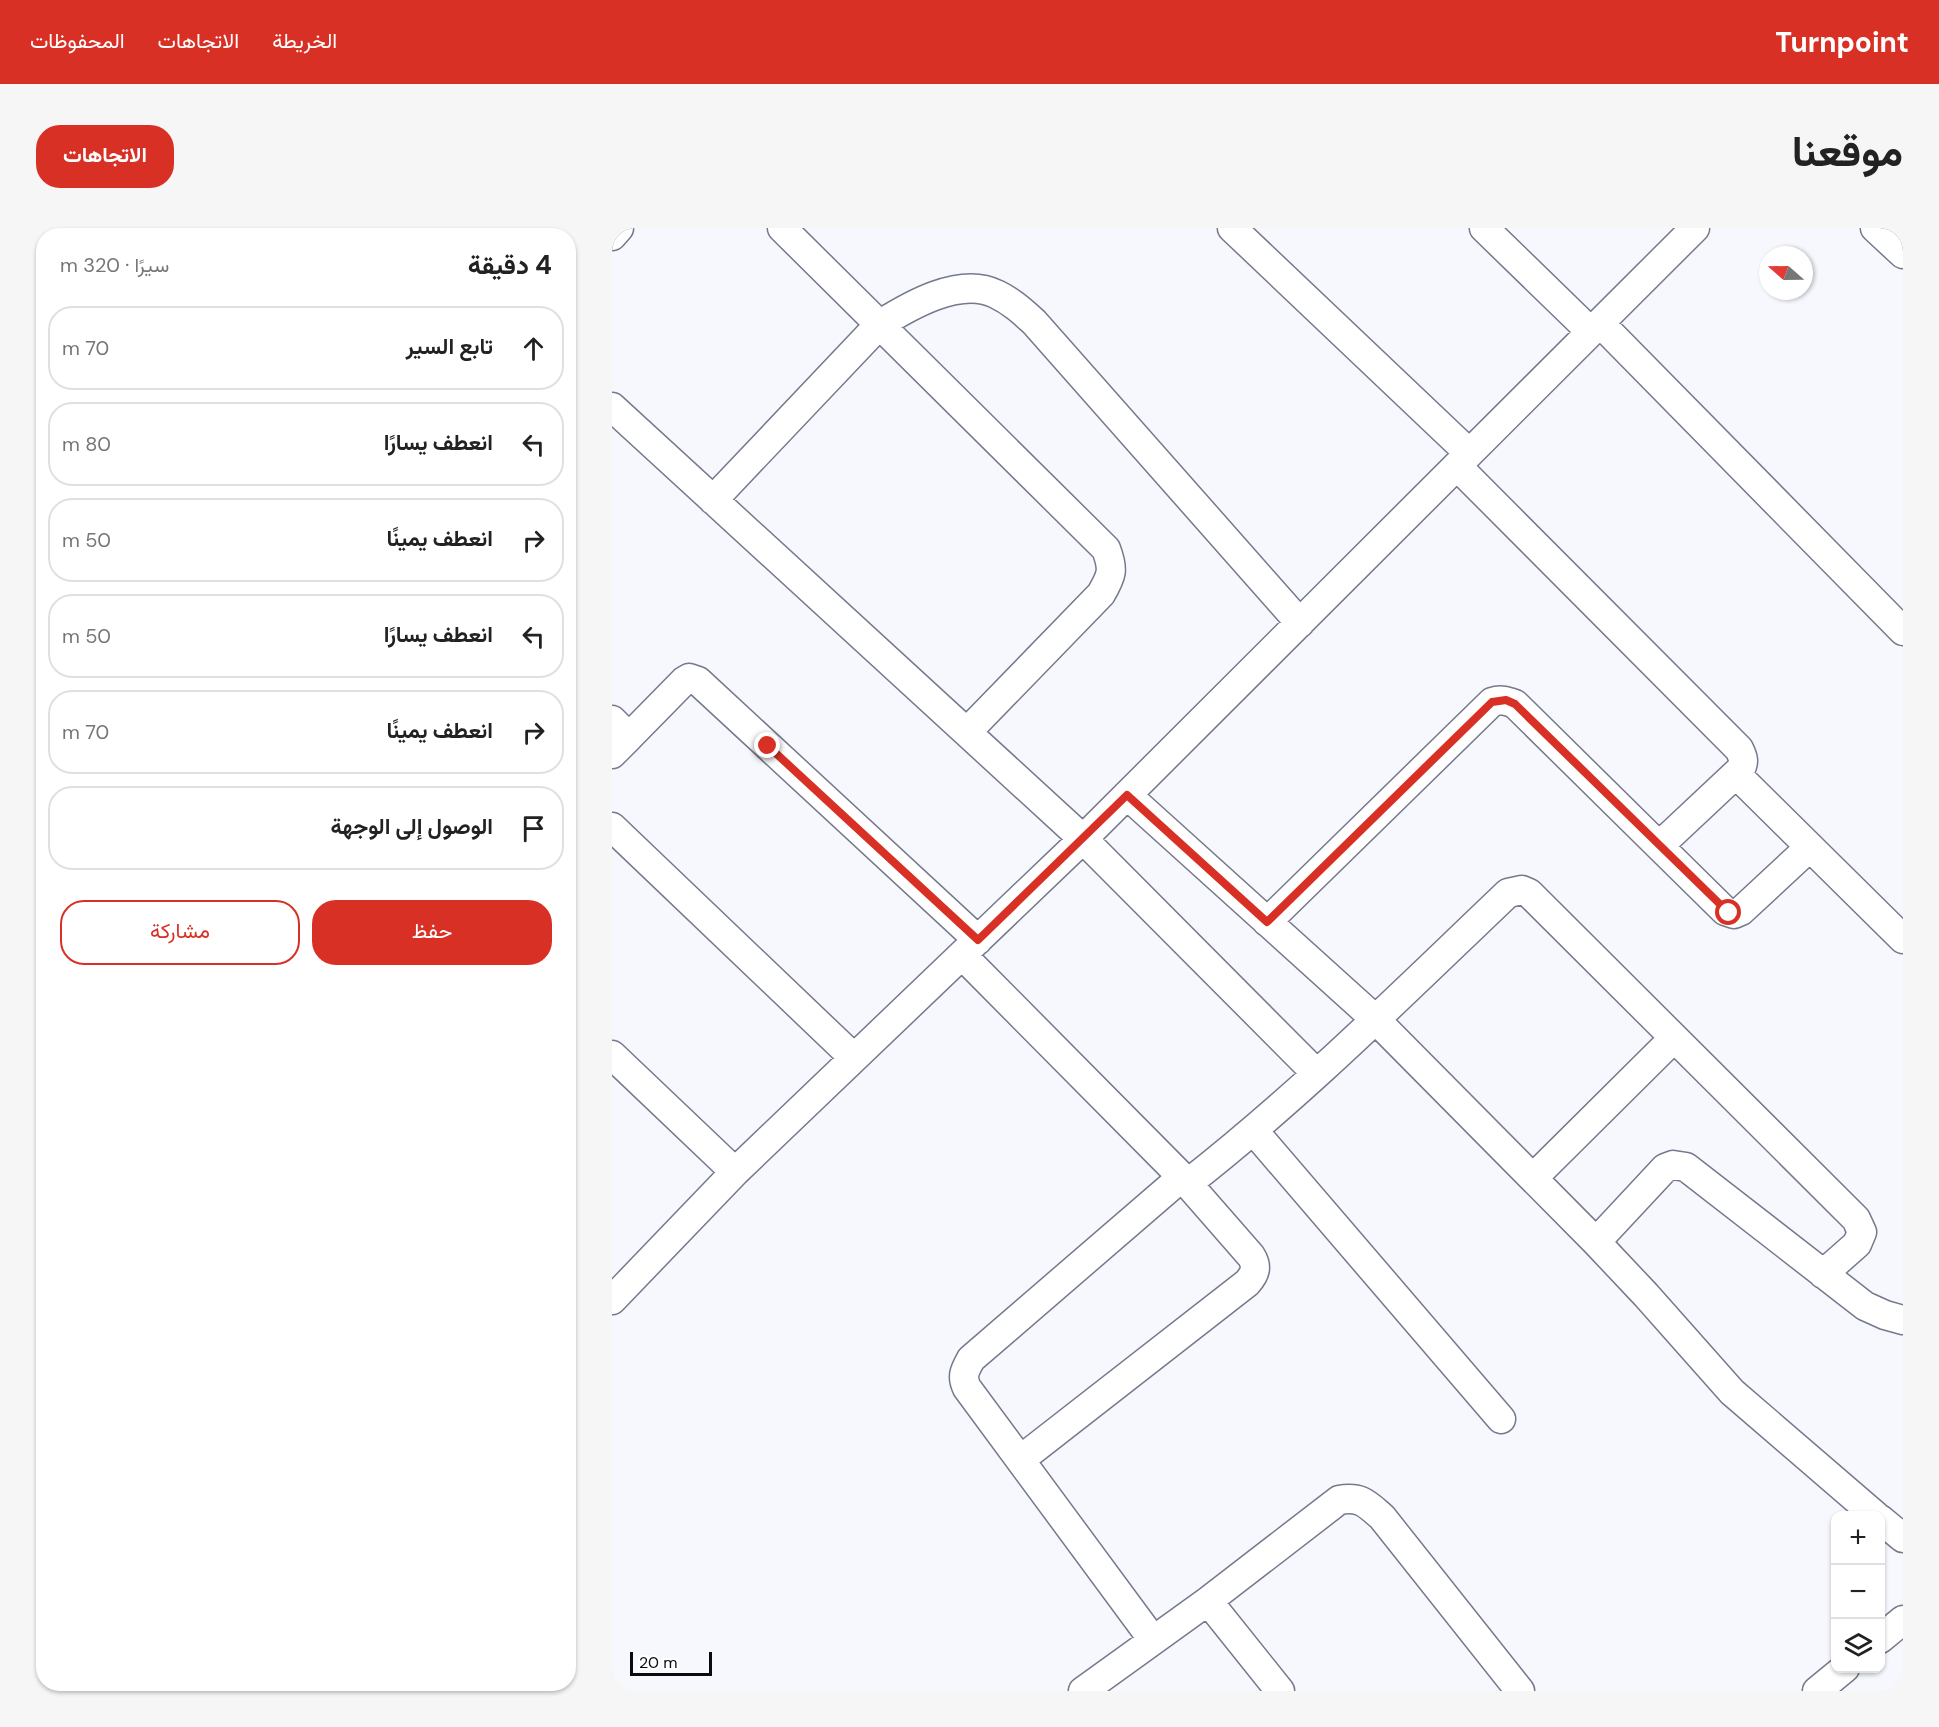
<!DOCTYPE html>
<html lang="ar">
<head>
<meta charset="utf-8">
<style>
	:root { --surface:#fff; --page:#f6f6f6; --text:#222; --muted:#767676; --line:#e0e0e0; --accent:#d93025 }
	body { margin:0; font-family:"DM Sans",Vazirmatn,sans-serif; background:var(--page); color:var(--text); direction:rtl }
	.controls { position:absolute; right:18px; bottom:18px; display:grid; overflow:hidden; border-radius:12px; box-shadow:0 2px 4px #0004 }
	.controls button { width:54px; height:54px; display:grid; place-items:center; padding:0; border:0; border-bottom:2px solid var(--line); background:var(--surface); color:var(--text); font:30px sans-serif }
	.compass { position:absolute; left:1147px; top:18px; width:54px; height:54px; border-radius:50%; background:var(--surface); box-shadow:0 2px 4px #0004; rotate:290deg }
	.scale { position:absolute; left:18px; bottom:15px; width:82px; box-sizing:border-box; padding-left:6px; border:3px solid #0a0b12; border-top:0; font-size:16px; line-height:21px; white-space:nowrap; color:#0a0b12; -webkit-text-stroke:4px #fff; paint-order:stroke }
	.stop { position:absolute; width:18px; height:18px; margin:-14px; border:4px solid #d93025; border-radius:50%; background:#fff }
	.stop.end { background:#d93025; border-color:#fff; box-shadow:0 2px 6px #0008 }
	.list { margin:0; padding:0; list-style:none }
	h2 { display:flex; justify-content:space-between; align-items:center; height:78px; margin:0; padding:0 24px; font-size:26px }
	h2 small { font-size:20px; font-weight:400; color:var(--muted) }
	.list li { display:grid; grid-template-columns:39px 1fr auto; gap:18px; align-items:center; box-sizing:border-box; height:84px; margin:0 12px 12px; padding:0 12px; border:2px solid var(--line); border-radius:24px }
	.list b { display:block; font-size:22px; white-space:nowrap }
	.list em { font-size:20px; font-style:normal; color:var(--muted) }
	.actions { display:flex; gap:12px; padding:18px 24px }
	.actions a { flex:1; padding:14px 0; border:2px solid var(--accent); border-radius:24px; text-align:center; font-size:21px; color:var(--accent) }
	.actions .main { background:var(--accent); color:#fff }
	.icon { flex:none; width:33px; height:33px; fill:none; stroke:currentColor; stroke-width:2; stroke-linecap:round; stroke-linejoin:round }
	.map { position:relative; flex:none; width:1291px; height:1463px; overflow:hidden; direction:ltr; border-radius:24px }
	header { display:flex; align-items:center; gap:36px; box-sizing:border-box; height:84px; padding:0 30px; background:var(--accent); color:#fff }
	header strong { font-size:28px }
	nav { display:flex; gap:33px; margin-inline-start:auto; font-size:21px }
	.intro { display:flex; align-items:center; justify-content:space-between; box-sizing:border-box; height:144px; padding:0 36px }
	h1 { margin:0; font-size:42px }
	.button { padding:15px 27px; border-radius:24px; background:var(--accent); color:#fff; font-size:21px; font-weight:700 }
	main { display:flex; gap:36px; padding:0 36px }
	aside { flex:1; background:var(--surface); border-radius:24px; box-shadow:0 2px 4px #0004 }
	.map>svg:first-child { display:block }
	.lines { fill:none; stroke-linecap:round; stroke-linejoin:round }
	.minor-casing { stroke:#75798d; stroke-width:31 }
	.minor { stroke:#fff; stroke-width:28 }
	.route { stroke:#d93025; stroke-width:8 }
</style>
</head>
<body>
<header>
<strong>Turnpoint</strong>
<nav><a>الخريطة</a><a>الاتجاهات</a><a>المحفوظات</a></nav>
</header>
<div class="intro"><h1>موقعنا</h1><a class="button">الاتجاهات</a></div>
<main>
<div class="map">
<svg width="1291" height="1463" viewBox="0 0 1291 1463">
	<rect width="100%" height="100%" fill="#f7f8fd"/>
	<g class="lines">
		<g class="minor-casing">
			<path id="minor" d="M 170,0 L 494,321 C 502,342 500,347 489,366 L 355,504
				M 620,0 L 857,225
				M 872,0 L 979,104
				M 1263,0 L 1291,26
				M 0,8 L 7,0
				M 988,95 L 1291,403
				M 0,179 L 471,611 L 704,845
				M 101,272 L 267,97 C 297,78 348,48 384,66 C 399,73 410,83 422,94 L 688,395
				M 0,492 L 17,509 L 0,526
				M 17,509 L 72,453 L 77,450 L 86,453 L 366,712
				M 1124,546 L 1291,711
				M 515,567 L 763,791 L 984,1014 L 1034,1067 L 1120,1164 L 1264,1288
				M 0,599 L 242,830
				M 1047,618 L 1113,683 L 1122,686 L 1129,683 L 1198,619
				M 655,694 L 880,474 C 889,471 895,473 903,476 L 1047,618 L 1128,542 C 1133,534 1131,529 1127,521 L 845,238
				M 350,727 L 570,949 L 639,1028 C 646,1039 643,1046 635,1055 L 408,1232
				M 0,827 L 123,944
				M 641,902 L 889,1191
				M 921,950 L 1062,810
				M 575,956 C 689,867 792,764 896,665 L 910,662 L 917,665 L 1244,991 L 1250,1004 L 1245,1016 L 1211,1046
				M 984,1014 L 1053,940 L 1061,937 L 1074,939 L 1253,1078 L 1273,1087 L 1291,1092
				M 0,1072 L 123,944 L 471,611 L 1083,0
				M 1268,1291 L 1291,1310
				M 596,1373 L 668,1463
				M 1268,1411 L 1291,1392
				M 541,1412 L 355,1160 C 349,1148 353,1142 359,1131 L 570,949
				M 471,1463 L 596,1373 L 727,1272 C 749,1268 755,1276 770,1289 L 908,1463
				M 1205,1463 L 1233,1440"/>
		</g>
		<use href="#minor" class="minor"/>
	</g>
	<g class="lines">
		<path class="route" d="M 156,518 L 366,712 L 515,567 L 655,694 L 880,474 L 894,472 L 903,476 L 1117,685"/>
	</g>
</svg>
<div class="controls">
<button>+</button>
<button>−</button>
<button><svg class="icon" aria-label="layers" viewBox="0 0 24 24"><path d="M12 4l9 5-9 5-9-5zM3 14l9 5 9-5"/></svg></button>
</div>
<svg class="compass" viewBox="-18 -18 36 36"><path d="M0-13l5 13h-10z" fill="#e53935"/><path d="M0 13l5-13h-10z" fill="#767676"/></svg>
<div class="scale">20 m</div>
<div class="stop" style="left:1117px;top:685px"></div>
<div class="stop end" style="left:156px;top:518px"></div>
</div>
<aside>
<h2>4 دقيقة<small>سيرًا · 320 m</small></h2>
<ul class="list">
<li><svg class="icon" aria-label="ahead" viewBox="0 0 24 24"><path d="M12 20V5M6 11l6-6 6 6"/></svg><div><b>تابع السير</b></div><em>70 m</em></li>
<li><svg class="icon" aria-label="left" viewBox="0 0 24 24"><path d="M17 20v-9H6M10 6l-5 5 5 5"/></svg><div><b>انعطف يسارًا</b></div><em>80 m</em></li>
<li><svg class="icon" aria-label="right" viewBox="0 0 24 24"><path d="M7 20v-9h11M14 6l5 5-5 5"/></svg><div><b>انعطف يمينًا</b></div><em>50 m</em></li>
<li><svg class="icon" aria-label="left" viewBox="0 0 24 24"><path d="M17 20v-9H6M10 6l-5 5 5 5"/></svg><div><b>انعطف يسارًا</b></div><em>50 m</em></li>
<li><svg class="icon" aria-label="right" viewBox="0 0 24 24"><path d="M7 20v-9h11M14 6l5 5-5 5"/></svg><div><b>انعطف يمينًا</b></div><em>70 m</em></li>
<li><svg class="icon" aria-label="arrive" viewBox="0 0 24 24"><path d="M6 21V4h12l-3 4 3 4H6"/></svg><div><b>الوصول إلى الوجهة</b></div></li>
</ul>
<div class="actions"><a class="main">حفظ</a><a>مشاركة</a></div>
</aside>
</main>
</body>
</html>
